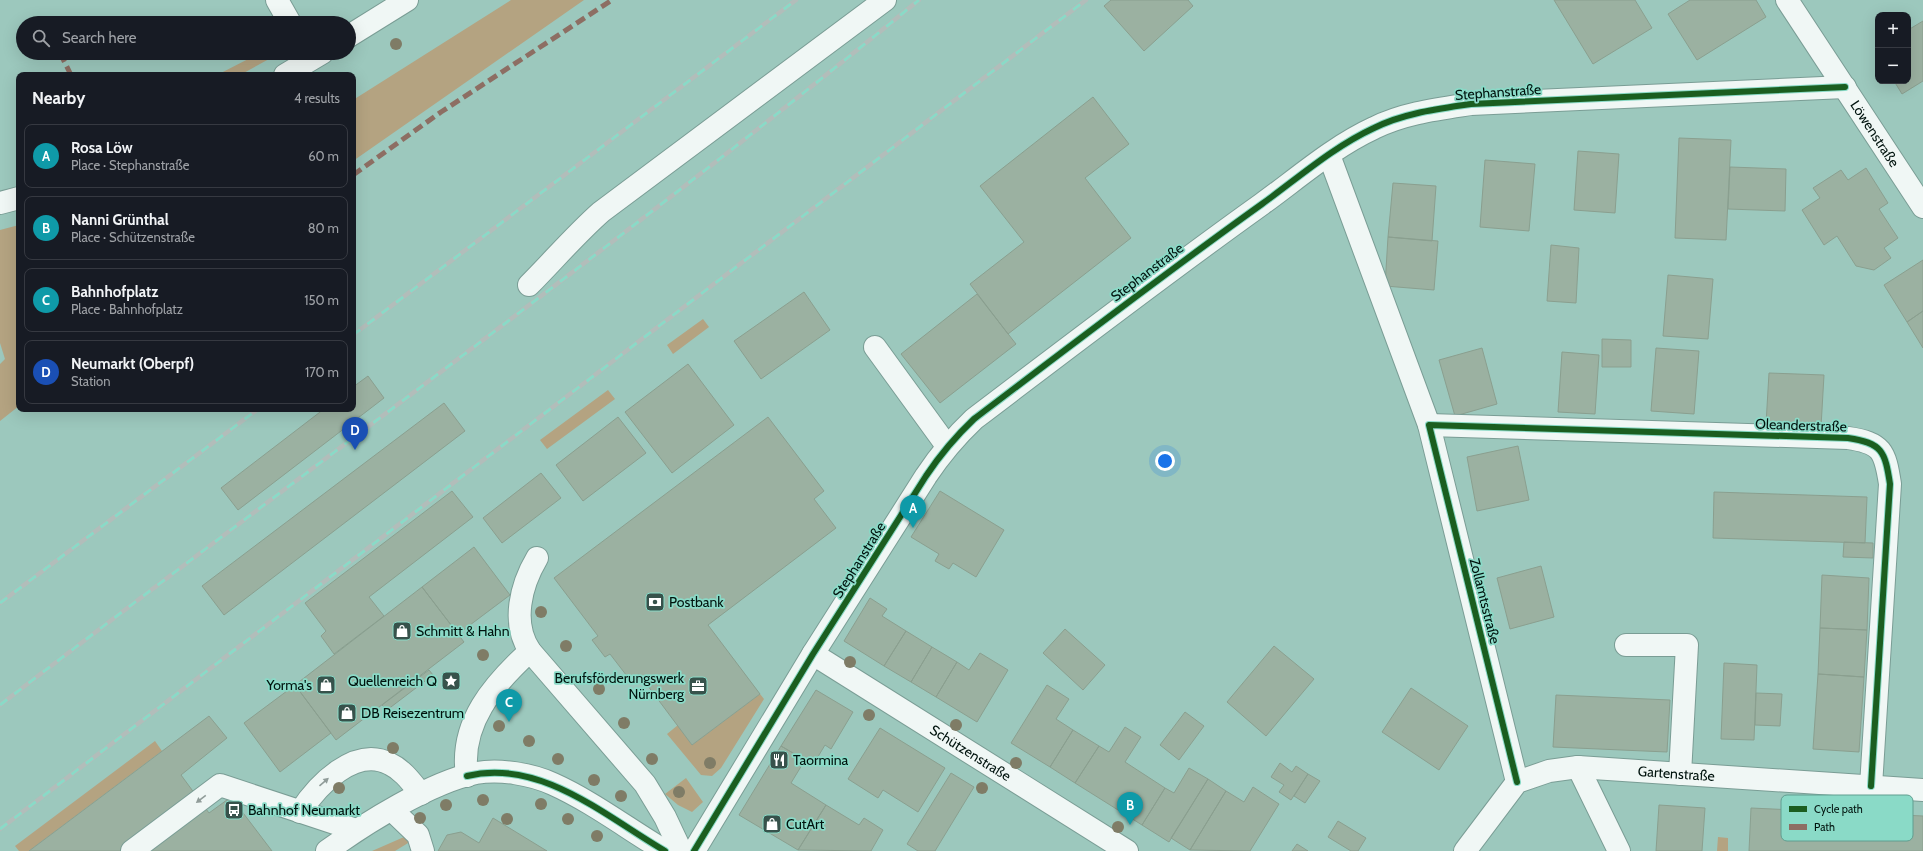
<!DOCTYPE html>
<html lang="en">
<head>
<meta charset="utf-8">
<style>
	:root { --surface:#171b24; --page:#242831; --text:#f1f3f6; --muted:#9ea1a6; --line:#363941; --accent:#2563eb }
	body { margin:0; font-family:Cabin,sans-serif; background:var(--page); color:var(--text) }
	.controls { position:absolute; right:12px; top:12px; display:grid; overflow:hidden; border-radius:8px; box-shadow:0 4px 16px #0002 }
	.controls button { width:36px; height:36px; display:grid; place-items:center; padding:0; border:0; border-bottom:1px solid var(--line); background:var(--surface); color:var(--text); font:20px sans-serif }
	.you { position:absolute; left:1165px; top:461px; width:14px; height:14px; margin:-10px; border:3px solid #fff; border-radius:50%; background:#1a73e8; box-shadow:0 0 0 6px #1a73e833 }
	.badge { display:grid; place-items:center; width:26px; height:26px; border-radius:50%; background:var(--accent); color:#fff; font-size:13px; font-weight:700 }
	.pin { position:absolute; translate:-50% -33px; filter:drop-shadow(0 1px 2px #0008) }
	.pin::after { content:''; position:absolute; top:21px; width:14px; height:12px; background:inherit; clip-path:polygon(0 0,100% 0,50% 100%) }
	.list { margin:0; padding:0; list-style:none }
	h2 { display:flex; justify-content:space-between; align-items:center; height:52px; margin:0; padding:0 16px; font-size:17px }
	h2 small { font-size:13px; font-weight:400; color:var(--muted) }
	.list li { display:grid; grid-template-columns:26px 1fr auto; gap:12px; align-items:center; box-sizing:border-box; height:64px; margin:0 8px 8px; padding:0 8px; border:1px solid var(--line); border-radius:8px }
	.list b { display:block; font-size:15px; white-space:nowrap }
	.list p { margin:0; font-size:13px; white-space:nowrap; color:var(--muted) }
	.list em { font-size:13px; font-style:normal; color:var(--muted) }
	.icon { flex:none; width:22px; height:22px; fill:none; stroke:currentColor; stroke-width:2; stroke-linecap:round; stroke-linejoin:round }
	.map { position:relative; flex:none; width:1923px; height:851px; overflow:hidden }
	.search { position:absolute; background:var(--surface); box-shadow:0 4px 16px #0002; left:16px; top:16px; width:340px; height:44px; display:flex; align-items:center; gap:10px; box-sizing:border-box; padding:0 14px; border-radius:22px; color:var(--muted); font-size:15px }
	.panel { position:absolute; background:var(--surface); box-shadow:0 4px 16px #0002; left:16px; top:72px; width:340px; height:340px; border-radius:8px }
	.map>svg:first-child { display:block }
	.green { fill:#b4a381 }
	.building { fill:#9bb1a1; stroke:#8a9f8f }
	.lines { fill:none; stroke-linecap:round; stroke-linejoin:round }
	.minor-casing { stroke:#7a9d95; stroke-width:24 }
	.minor { stroke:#f0f7f5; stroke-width:22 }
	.rail-casing { stroke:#b2bdba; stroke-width:4.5 }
	.rail { stroke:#8adac7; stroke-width:3; stroke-dasharray:9; stroke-linecap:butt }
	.quiet { stroke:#8d6e63; stroke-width:5; stroke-dasharray:10 5; stroke-linecap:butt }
	.cycleway-casing { stroke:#8adac7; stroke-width:8 }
	.cycleway { stroke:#1b5e20; stroke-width:6 }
	.tree { fill:#7f7c66 }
	.oneway { fill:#909c99 }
	.labels { text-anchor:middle; stroke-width:3.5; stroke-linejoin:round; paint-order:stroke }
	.street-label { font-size:14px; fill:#00130e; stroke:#8adac7 }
	.poi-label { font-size:14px; fill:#00130e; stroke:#8adac7; text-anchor:start }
	.key { fill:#8adac7; stroke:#619e90; stroke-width:1 }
	.key-label { font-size:11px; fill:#00130e }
</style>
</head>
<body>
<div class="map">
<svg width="1923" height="851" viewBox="0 0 1923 851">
	<rect width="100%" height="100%" fill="#9cc8bd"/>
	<path class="green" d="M 511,0 L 584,0 L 353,161 L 353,100 Z
		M 260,53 L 280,53 L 240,75 L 217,75 Z
		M 19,225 L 19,406 L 0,421 L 0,364 L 5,359 L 0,343 L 0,230 Z
		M 703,319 L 709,327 L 673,354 L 667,345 Z
		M 608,390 L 615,399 L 547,449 L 540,440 Z
		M 760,694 L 764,699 L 721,768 L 712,776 L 701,775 L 667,734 L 678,725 L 692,745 Z
		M 155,741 L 162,751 L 29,851 L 19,851 L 15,846 Z
		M 686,778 L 703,802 L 692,812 L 678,805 L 665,794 Z
		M 404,837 L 413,840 L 395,851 L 372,851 Z
		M 1718,837 L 1728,838 L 1728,851 L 1717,851 Z"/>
	<path class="building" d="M 1111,0 L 1188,0 L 1193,6 L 1144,51 L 1104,6 Z
		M 1554,0 L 1635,0 L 1652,28 L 1593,64 Z
		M 1690,0 L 1756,0 L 1766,17 L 1697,60 L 1668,14 Z
		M 1923,21 L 1923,81 L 1902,94 L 1894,81 L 1908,81 L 1908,30 Z
		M 1093,97 L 1129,144 L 1085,178 L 1131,238 L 1008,334 L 970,284 L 1024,242 L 980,186 Z
		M 1679,138 L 1731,140 L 1726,240 L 1675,238 Z
		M 1578,151 L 1619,154 L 1615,213 L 1574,210 Z
		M 1485,160 L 1535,164 L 1529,231 L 1480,227 Z
		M 1730,167 L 1786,169 L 1785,211 L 1728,209 Z
		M 1866,168 L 1888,203 L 1879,209 L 1898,238 L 1884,248 L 1891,258 L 1874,270 L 1856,266 L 1837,236 L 1824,245 L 1802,210 L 1820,198 L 1813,188 L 1841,170 L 1848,180 Z
		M 1393,183 L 1436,186 L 1432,241 L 1388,237 Z
		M 1388,237 L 1438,241 L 1434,290 L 1385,286 Z
		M 1551,245 L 1579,248 L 1576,303 L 1547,301 Z
		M 1923,260 L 1923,311 L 1907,322 L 1884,285 Z
		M 1668,275 L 1713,279 L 1708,339 L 1663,336 Z
		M 804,292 L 830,330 L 761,379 L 734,341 Z
		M 977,294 L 1016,344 L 940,403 L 901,354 Z
		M 1923,311 L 1923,348 L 1907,322 Z
		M 1602,339 L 1631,340 L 1631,367 L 1602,367 Z
		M 1482,348 L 1497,404 L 1455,416 L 1439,360 Z
		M 1656,348 L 1699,351 L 1694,414 L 1651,411 Z
		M 1562,352 L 1599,355 L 1595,414 L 1558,412 Z
		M 688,364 L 734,425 L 672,473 L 625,412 Z
		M 1769,373 L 1824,375 L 1821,427 L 1766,424 Z
		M 368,376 L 384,398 L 238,510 L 221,488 L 324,409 L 353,409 L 353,387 Z
		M 444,403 L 465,431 L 224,615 L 202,586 Z
		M 618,417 L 646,453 L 583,501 L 556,465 Z
		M 768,417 L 824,491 L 814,499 L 836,528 L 708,625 L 760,694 L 692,745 L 639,674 L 630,680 L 610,654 L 605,657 L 592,640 L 598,636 L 554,578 Z
		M 1518,446 L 1529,500 L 1477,511 L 1467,457 Z
		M 541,473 L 561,498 L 502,543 L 483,518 Z
		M 452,491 L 473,517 L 369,597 L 384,616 L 334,654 L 321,636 L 326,631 L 305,603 Z
		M 940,491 L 1004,530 L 976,577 L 953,563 L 949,569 L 935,561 L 939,554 L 911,537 Z
		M 1714,492 L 1867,497 L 1865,543 L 1713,538 Z
		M 1844,542 L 1873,543 L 1873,558 L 1843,557 Z
		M 474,547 L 510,595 L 458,634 L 422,587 Z
		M 1541,566 L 1554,617 L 1510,629 L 1497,578 Z
		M 1822,575 L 1869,578 L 1867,630 L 1820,628 Z
		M 422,587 L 464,642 L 336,740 L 295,685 Z
		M 870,598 L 887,609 L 882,616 L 906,631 L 884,666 L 844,641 Z
		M 1820,628 L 1867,630 L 1864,677 L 1818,674 Z
		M 1065,629 L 1105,665 L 1083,690 L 1043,653 Z
		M 906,631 L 932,647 L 911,682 L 884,666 Z
		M 1274,646 L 1314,679 L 1266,736 L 1227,702 Z
		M 932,647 L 957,662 L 936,697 L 911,682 Z
		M 980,653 L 1008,670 L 977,722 L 936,697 L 957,662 L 969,670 Z
		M 1724,663 L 1757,665 L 1754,740 L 1721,739 Z
		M 429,670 L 433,675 L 387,710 L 382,705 Z
		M 1818,674 L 1864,677 L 1859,752 L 1813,749 Z
		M 295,685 L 331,733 L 280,772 L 244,723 Z
		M 1047,685 L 1069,699 L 1056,719 L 1073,730 L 1050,767 L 1011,743 Z
		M 1411,688 L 1468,726 L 1439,770 L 1382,732 Z
		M 816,690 L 853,712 L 831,749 L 825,745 L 813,765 L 781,746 Z
		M 1756,693 L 1782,694 L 1780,726 L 1755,725 Z
		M 1556,695 L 1670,700 L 1667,752 L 1553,747 Z
		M 1185,712 L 1204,726 L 1179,760 L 1160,745 Z
		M 209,716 L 227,738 L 181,775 L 209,813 L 231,797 L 272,851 L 29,851 Z
		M 1125,727 L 1141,737 L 1125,762 L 1165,788 L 1142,825 L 1075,783 L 1099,746 L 1109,752 Z
		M 880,728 L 945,768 L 918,812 L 883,790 L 878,798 L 848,779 Z
		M 1073,730 L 1099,746 L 1075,783 L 1050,767 Z
		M 781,746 L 805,760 L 791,783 L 826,805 L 798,850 L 739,815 Z
		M 1280,763 L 1292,772 L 1296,766 L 1308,774 L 1291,800 L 1279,792 L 1284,785 L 1271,777 Z
		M 1189,768 L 1208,779 L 1169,842 L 1142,825 L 1165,788 L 1174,793 Z
		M 951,773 L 974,787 L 935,851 L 918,851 L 907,844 Z
		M 1308,774 L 1320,781 L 1305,803 L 1294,796 Z
		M 1208,779 L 1226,791 L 1190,850 L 1171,838 Z
		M 1253,787 L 1279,804 L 1250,851 L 1190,850 L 1226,791 L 1244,802 Z
		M 826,805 L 859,825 L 864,818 L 883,830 L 871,851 L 798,850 Z
		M 1659,805 L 1705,808 L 1702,851 L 1656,851 Z
		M 1751,808 L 1923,816 L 1923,851 L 1749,851 Z
		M 493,818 L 547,851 L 438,851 L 447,835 L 461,832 L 479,843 Z
		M 1338,821 L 1366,838 L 1358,851 L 1351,851 L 1328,837 Z
		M 1297,844 L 1308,851 L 1292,851 Z"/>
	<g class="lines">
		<g class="minor-casing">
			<g id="minor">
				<path d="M 277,0 L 290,23"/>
				<path id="s1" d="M 1787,0 L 1923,207"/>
				<path d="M 349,36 L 407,0"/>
				<path d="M 285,75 L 322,53"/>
				<path d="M 1329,155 L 1429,425 L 1517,782"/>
				<path d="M 0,203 L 19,198"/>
				<path d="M 529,285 C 553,261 575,235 601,212 L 885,0"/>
				<path d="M 875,347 L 947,446"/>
				<path d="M 1429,425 L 1848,438 C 1882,443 1885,451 1890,484 L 1871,786"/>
				<path d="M 537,558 C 521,585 511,623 530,651 L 645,784 L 665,817 L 681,851"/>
				<path d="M 1626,645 L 1687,645 L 1680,774"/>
				<path id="s2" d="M 813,654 L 1127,851"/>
				<path d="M 1578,767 L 1619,851"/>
				<path d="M 467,776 C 459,723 494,684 530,651"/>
				<path d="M 392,810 L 418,835 L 423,851"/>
				<path d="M 300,812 C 317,786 355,745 390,764 C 403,770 412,783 421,794"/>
				<path d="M 132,851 L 220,785 L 356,830"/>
				<path d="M 327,851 C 364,824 431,782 476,773 C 501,769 531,774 553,784 C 591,801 628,829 665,851"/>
				<path d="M 694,851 L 813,654 L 926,476 C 940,455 955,437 974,419 C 1069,347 1164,274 1262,204 C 1298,178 1333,147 1374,128 C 1404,113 1438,109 1471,104 L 1845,87"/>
				<path id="s3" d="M 1465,851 L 1517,782 L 1549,771 L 1578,767 L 1923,790"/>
			</g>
		</g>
		<use href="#minor" class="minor"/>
		<g class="rail-casing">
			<path id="rail" d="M 353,335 L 796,0
				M 0,603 L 258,409
				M 0,705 C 306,470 620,244 919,0
				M 0,829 L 1086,0"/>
		</g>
		<use href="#rail" class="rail"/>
		<path class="quiet" d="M 60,53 L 71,75
			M 353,175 L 441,112 L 612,0"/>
		<g class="cycleway-casing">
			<path id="cycleway" d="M 467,776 C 540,758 605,816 665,851
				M 1517,782 L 1429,425 L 1848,438 C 1882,443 1885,451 1890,484 L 1871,786
				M 694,851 L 813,654 L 926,476 C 940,455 955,437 974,419 C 1069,347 1164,274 1262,204 C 1298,178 1333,147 1374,128 C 1404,113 1438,109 1471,104 L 1845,87"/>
		</g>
		<use href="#cycleway" class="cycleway"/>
	</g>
	<g class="tree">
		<circle cx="396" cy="44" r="6"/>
		<circle cx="541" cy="612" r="6"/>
		<circle cx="566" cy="646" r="6"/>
		<circle cx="483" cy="655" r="6"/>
		<circle cx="850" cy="662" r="6"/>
		<circle cx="599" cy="689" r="6"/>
		<circle cx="869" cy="715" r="6"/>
		<circle cx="624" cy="723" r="6"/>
		<circle cx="956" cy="725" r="6"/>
		<circle cx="499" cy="726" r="6"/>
		<circle cx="529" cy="741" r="6"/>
		<circle cx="393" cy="748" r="6"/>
		<circle cx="558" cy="759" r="6"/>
		<circle cx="652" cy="759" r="6"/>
		<circle cx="710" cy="763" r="6"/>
		<circle cx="1016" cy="763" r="6"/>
		<circle cx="594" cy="780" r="6"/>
		<circle cx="339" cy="788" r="6"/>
		<circle cx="982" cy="788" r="6"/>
		<circle cx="679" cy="792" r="6"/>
		<circle cx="621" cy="796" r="6"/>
		<circle cx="483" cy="800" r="6"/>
		<circle cx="541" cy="804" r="6"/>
		<circle cx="446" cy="805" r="6"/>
		<circle cx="420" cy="818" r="6"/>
		<circle cx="507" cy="819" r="6"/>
		<circle cx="568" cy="819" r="6"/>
		<circle cx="1118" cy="827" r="6"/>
		<circle cx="597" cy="836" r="6"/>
	</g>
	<defs><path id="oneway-solid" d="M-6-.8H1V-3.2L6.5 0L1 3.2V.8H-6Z"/></defs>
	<g class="oneway">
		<use href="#oneway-solid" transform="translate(324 782) rotate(-41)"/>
		<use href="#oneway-solid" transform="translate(201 799) rotate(143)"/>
	</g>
	<defs>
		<g id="bank-square" transform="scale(1)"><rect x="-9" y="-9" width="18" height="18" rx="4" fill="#37524b" stroke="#8adac7"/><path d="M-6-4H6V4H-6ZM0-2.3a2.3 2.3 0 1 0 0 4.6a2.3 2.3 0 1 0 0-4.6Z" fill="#fff"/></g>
		<g id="shop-square" transform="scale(1)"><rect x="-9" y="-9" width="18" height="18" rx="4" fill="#37524b" stroke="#8adac7"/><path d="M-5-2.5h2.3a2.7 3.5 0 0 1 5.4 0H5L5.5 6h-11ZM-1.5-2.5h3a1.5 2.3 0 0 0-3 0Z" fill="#fff"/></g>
		<g id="sight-square" transform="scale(1)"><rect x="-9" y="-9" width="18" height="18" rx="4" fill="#37524b" stroke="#8adac7"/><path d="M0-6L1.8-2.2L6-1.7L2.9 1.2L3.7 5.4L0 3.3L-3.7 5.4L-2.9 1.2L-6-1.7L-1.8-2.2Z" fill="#fff"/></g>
		<g id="office-square" transform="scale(1)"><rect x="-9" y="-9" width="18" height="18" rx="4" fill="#37524b" stroke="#8adac7"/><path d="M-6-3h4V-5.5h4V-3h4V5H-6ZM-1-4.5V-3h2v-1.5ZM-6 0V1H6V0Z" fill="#fff"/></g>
		<g id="restaurant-square" transform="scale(1)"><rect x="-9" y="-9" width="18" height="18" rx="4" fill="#37524b" stroke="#8adac7"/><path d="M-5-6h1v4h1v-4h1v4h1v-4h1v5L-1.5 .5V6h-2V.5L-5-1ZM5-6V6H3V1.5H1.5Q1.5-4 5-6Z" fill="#fff"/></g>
		<g id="bus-square" transform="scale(1)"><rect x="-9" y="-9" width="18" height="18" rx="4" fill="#37524b" stroke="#8adac7"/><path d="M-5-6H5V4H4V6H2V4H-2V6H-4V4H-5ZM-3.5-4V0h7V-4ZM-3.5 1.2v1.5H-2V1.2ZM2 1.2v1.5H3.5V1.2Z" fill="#fff"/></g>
	</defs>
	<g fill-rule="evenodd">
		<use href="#bank-square" x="655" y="602"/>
		<use href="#shop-square" x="402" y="631"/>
		<use href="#sight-square" x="451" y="681"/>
		<use href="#shop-square" x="326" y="685"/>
		<use href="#office-square" x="698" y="686"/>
		<use href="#shop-square" x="347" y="713"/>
		<use href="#restaurant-square" x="779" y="760"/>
		<use href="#bus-square" x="234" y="810"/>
		<use href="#shop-square" x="772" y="824"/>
	</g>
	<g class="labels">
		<g class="street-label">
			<text transform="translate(1498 92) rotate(-4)" y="5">Stephanstraße</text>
			<text dy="5" stroke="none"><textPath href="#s1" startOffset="160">Löwenstraße</textPath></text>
			<text transform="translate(1147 272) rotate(-37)" y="5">Stephanstraße</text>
			<text transform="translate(1801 425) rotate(2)" y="5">Oleanderstraße</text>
			<text transform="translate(859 560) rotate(-58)" y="5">Stephanstraße</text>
			<text transform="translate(1485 601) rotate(76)" y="5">Zollamtsstraße</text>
			<text dy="5" stroke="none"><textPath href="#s2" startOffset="186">Schützenstraße</textPath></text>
			<text dy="5" stroke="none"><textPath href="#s3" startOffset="248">Gartenstraße</textPath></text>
		</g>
		<g class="poi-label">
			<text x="669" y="607">Postbank</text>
			<text x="416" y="636">Schmitt &amp; Hahn</text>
			<text x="684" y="683" text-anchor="end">Berufsförderungswerk<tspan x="684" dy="16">Nürnberg</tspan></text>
			<text x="437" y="686" text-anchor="end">Quellenreich Q</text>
			<text x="312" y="690" text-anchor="end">Yorma's</text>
			<text x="361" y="718">DB Reisezentrum</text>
			<text x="793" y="765">Taormina</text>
			<text x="248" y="815">Bahnhof Neumarkt</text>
			<text x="786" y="829">CutArt</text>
		</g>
	</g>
	<rect x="1781" y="795" width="132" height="46" rx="6" class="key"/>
	<rect x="1789" y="806" width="18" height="6" fill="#1b5e20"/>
	<rect x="1789" y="824" width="18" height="6" fill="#8d6e63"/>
	<g class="key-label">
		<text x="1814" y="813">Cycle path</text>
		<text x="1814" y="831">Path</text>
	</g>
</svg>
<div class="controls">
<button>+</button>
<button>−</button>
</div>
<div class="you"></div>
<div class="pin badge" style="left:913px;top:528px;background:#0f9aa8">A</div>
<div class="pin badge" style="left:1130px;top:825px;background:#0f9aa8">B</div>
<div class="pin badge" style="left:509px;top:722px;background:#0f9aa8">C</div>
<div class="pin badge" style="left:355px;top:450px;background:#1a4fb4">D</div>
<div class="search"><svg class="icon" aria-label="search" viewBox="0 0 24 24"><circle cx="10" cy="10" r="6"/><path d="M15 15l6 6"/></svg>Search here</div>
<section class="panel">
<h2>Nearby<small>4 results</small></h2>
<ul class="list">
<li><span class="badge" style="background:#0f9aa8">A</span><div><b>Rosa Löw</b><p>Place · Stephanstraße</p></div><em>60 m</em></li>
<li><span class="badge" style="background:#0f9aa8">B</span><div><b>Nanni Grünthal</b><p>Place · Schützenstraße</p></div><em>80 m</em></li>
<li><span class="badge" style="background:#0f9aa8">C</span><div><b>Bahnhofplatz</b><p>Place · Bahnhofplatz</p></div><em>150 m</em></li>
<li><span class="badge" style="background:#1a4fb4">D</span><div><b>Neumarkt (Oberpf)</b><p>Station</p></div><em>170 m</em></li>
</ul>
</section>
</div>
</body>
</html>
